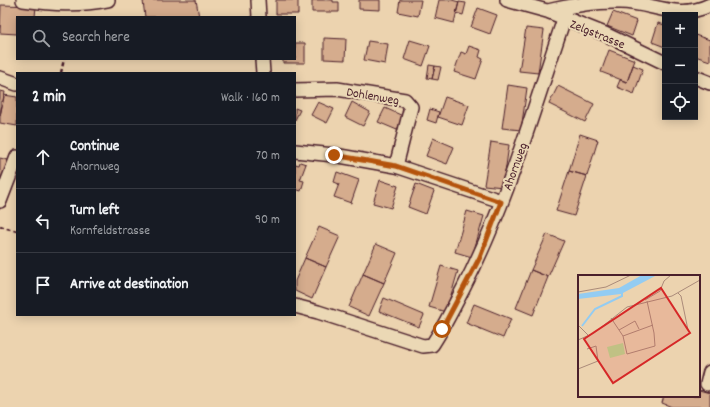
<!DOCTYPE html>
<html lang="en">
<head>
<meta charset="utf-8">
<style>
	:root { --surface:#171b24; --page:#242831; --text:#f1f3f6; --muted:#9ea1a6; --line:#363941 }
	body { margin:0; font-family:Dekko,sans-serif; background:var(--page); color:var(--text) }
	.controls { position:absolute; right:12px; top:12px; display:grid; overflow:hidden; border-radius:0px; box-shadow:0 2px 10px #0003 }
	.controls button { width:36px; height:36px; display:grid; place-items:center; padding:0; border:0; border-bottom:1px solid var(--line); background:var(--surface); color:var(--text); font:20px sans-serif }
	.stop { position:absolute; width:12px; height:12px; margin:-9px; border:3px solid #b45309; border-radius:50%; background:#fff }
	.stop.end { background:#b45309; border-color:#fff; box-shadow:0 1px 4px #0008 }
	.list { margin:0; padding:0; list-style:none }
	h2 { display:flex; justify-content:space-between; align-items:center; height:52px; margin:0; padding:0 16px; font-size:17px }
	h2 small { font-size:13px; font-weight:400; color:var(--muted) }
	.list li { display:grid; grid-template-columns:26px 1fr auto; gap:12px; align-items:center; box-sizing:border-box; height:64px; padding:0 16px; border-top:1px solid var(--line) }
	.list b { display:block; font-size:15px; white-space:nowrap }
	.list p { margin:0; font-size:13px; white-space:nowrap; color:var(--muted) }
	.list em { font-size:13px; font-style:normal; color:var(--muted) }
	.icon { flex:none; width:22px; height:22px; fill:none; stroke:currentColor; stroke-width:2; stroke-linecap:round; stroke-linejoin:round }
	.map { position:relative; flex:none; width:710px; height:407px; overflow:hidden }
	.search { position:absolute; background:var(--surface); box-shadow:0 2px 10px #0003; left:16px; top:16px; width:280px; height:44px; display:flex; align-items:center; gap:10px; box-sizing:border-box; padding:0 14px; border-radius:0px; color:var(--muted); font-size:15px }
	.panel { position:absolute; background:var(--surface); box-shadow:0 2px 10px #0003; left:16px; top:72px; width:280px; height:244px; border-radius:0px }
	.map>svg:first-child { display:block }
	.building { fill:#d5ac8d; stroke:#4a1f2b }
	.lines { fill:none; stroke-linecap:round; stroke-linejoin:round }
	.minor-casing { stroke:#4a1f2b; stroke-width:16 }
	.path { stroke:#4a1f2b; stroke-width:2.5; stroke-dasharray:4 3; stroke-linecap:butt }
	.minor { stroke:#ebd8b5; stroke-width:13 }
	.route { stroke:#b45309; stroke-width:5 }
	.labels { text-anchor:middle; stroke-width:4; stroke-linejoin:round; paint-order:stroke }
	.street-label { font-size:13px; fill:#4a1f2b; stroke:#ebd8b5 }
	.inset-river { fill:none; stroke:#93ccf2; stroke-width:2 }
	.inset-road { fill:none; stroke:#ab8b7a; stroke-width:1 }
	.view { fill:#d62828; fill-opacity:0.15; stroke:#d62828; stroke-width:2 }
	.inset-edge { fill:none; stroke:#4a1f2b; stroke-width:2 }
</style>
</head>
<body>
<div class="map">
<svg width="710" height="407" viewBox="0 0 710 407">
	<rect width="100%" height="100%" fill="#ecd3af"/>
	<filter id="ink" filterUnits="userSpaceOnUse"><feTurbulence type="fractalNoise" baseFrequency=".025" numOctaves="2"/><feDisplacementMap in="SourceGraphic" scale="8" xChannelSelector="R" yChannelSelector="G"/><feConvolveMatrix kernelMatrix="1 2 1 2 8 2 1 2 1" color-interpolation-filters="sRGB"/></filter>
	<g filter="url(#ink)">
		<path class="building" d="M 148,0 L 196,0 L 199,17 L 145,17 L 143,1 Z
			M 276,0 L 298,0 L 298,14 L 276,14 Z
			M 312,0 L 333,0 L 333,2 L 339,2 L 339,12 L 312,12 Z
			M 359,0 L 380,0 L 380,10 L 359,9 Z
			M 400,0 L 421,0 L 418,16 L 398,12 Z
			M 439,0 L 452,0 L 459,2 L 454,23 L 435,18 Z
			M 459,2 L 466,3 L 463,15 L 456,13 Z
			M 1,5 L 36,6 L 35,17 L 17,17 L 17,34 L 0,33 Z
			M 478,8 L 497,15 L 490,34 L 471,27 Z
			M 613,12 L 637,21 L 632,36 L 607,26 Z
			M 658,23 L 665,25 L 665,47 L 652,42 Z
			M 526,28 L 544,30 L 538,73 L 519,71 Z
			M 695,35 L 710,40 L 710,61 L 695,56 Z
			M 324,38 L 346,39 L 345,60 L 324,59 Z
			M 410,40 L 430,46 L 423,66 L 404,59 Z
			M 368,41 L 388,44 L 385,64 L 364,60 Z
			M 295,43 L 305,43 L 305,63 L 283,63 L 283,59 L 295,59 Z
			M 469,46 L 481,50 L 479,57 L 483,59 L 476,79 L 454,72 L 461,52 L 466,54 Z
			M 609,50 L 635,60 L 627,82 L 601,72 Z
			M 429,65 L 435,66 L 432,79 L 427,78 Z
			M 633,65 L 643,69 L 634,94 L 617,87 L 620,80 L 627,82 Z
			M 435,66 L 441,67 L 438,80 L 432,79 Z
			M 508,85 L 527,88 L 521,130 L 502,128 Z
			M 558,86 L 594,104 L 585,122 L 549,104 Z
			M 0,91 L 5,92 L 0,116 Z
			M 4,95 L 17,97 L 17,126 L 0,123 L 0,116 Z
			M 445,97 L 469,105 L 462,125 L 438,117 Z
			M 318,102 L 334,109 L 327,123 L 311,115 Z
			M 352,102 L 370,112 L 363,126 L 345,117 Z
			M 295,108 L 300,110 L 295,120 Z
			M 385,108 L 403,116 L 397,130 L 378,122 Z
			M 430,109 L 439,112 L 436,123 L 427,120 Z
			M 580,134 L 598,140 L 587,176 L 569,171 Z
			M 433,138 L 454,147 L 447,164 L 426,156 Z
			M 491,142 L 509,145 L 503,187 L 484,185 Z
			M 0,158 L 8,160 L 1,193 L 0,193 Z
			M 300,162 L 306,164 L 300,180 L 304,181 L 301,191 L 295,189 L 295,164 L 299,165 Z
			M 569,171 L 587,176 L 574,216 L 556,211 Z
			M 337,172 L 359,180 L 351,203 L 334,197 L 339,184 L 334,182 Z
			M 380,180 L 398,186 L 391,208 L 373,203 Z
			M 416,184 L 434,191 L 426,214 L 408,207 Z
			M 467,211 L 484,216 L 472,257 L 455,252 Z
			M 319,227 L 340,236 L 326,267 L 305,258 Z
			M 547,234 L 564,241 L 548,277 L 531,270 Z
			M 376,244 L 397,253 L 384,283 L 363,274 Z
			M 305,258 L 326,267 L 312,299 L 295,291 L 295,281 Z
			M 441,266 L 458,271 L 446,312 L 429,307 Z
			M 531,270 L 548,277 L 533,315 L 516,308 Z
			M 363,274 L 384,283 L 369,316 L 349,307 Z
			M 384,298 L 424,315 L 419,327 L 379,311 Z
			M 474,304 L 511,319 L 503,338 L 466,323 Z
			M 699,390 L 710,393 L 710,407 L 672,407 L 662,403 L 664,396 L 699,396 Z"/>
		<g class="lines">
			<g class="minor-casing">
				<path id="minor" d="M 23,0 C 53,4 78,6 108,0
					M 258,0 L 259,17
					M 507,0 L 547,11 L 605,34 L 665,63
					M 547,11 C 572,6 593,1 620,2 C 652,2 677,21 710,5
					M 262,59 L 263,73
					M 695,77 L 710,83
					M 0,78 L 17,84
					M 295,90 L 337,89 L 405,100 L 411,107 L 396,166
					M 295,151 L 334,155 L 396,166 L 501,201
					M 0,201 L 17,157
					M 295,306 L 318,312 L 423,346 L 432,345 C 444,327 453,308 463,289 C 507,204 533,110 564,19
					M 707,384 L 710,372"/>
			</g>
			<path class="path" d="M 61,73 L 64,59
				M 0,226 L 17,231"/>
			<use href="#minor" class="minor"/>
		</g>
	</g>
	<g class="lines" filter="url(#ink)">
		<path class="route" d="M 334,155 L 396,166 L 501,202 L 480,257 L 442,329"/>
	</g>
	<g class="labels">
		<g class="street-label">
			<text transform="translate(598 33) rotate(22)" y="5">Zelgstrasse</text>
			<text transform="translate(373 95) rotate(10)" y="5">Dohlenweg</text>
			<text transform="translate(514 166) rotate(-70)" y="5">Ahornweg</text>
		</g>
	</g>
	<g transform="translate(578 275)">
		<rect width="122" height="122" fill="#ecd3af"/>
		<path d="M 45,68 L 47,79 L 32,83 L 29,72 Z" fill="#bddc94"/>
		<path d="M 64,0 L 79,0 L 43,19 L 0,24 L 0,19 L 41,13 Z" fill="#93ccf2"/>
		<path class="inset-river" d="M 4,51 L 17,34 L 44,21 L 44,18"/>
		<path class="inset-road" d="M 0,17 L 28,12 L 53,0M 100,18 L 103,21 L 110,55M 67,25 L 82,16 L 86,6 L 93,0M 33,43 L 45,61 L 49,79 L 77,71 L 76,58 L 69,26M 0,50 L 11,61M 41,55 L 57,46 L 61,54M 45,61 L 75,50M 0,65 L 16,58 L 49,32 L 94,21 L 122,5M 0,94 L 20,86 L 18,71 L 9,74"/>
		<path class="view" d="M 83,13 L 112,58 L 35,108 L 6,64 Z"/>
		<rect width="122" height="122" class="inset-edge"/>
	</g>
</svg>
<div class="controls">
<button>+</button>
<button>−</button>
<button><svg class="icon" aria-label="locate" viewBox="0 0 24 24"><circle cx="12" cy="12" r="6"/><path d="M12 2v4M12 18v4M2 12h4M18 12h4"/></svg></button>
</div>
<div class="stop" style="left:442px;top:329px"></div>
<div class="stop end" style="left:334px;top:155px"></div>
<div class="search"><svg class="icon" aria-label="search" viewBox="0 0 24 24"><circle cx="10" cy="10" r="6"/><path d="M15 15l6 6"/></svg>Search here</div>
<section class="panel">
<h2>2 min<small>Walk · 160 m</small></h2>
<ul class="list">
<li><svg class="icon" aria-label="ahead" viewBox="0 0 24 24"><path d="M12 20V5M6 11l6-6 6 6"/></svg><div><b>Continue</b><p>Ahornweg</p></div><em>70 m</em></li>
<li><svg class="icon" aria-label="left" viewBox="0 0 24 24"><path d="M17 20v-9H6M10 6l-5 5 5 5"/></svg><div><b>Turn left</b><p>Kornfeldstrasse</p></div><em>90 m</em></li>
<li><svg class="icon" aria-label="arrive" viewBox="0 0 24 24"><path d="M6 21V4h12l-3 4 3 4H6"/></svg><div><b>Arrive at destination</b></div></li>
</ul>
</section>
</div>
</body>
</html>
